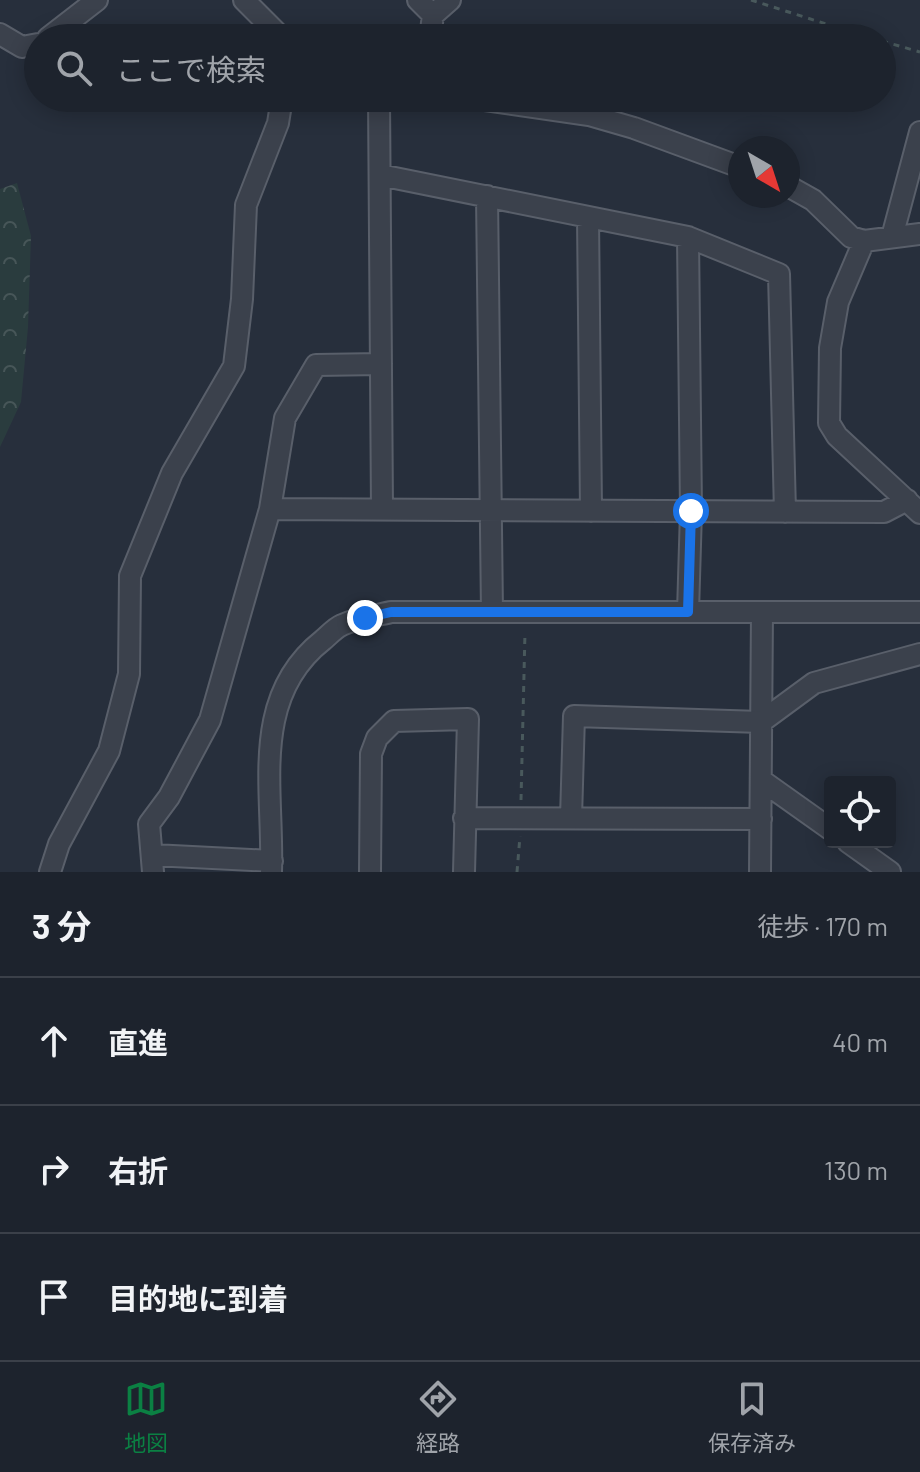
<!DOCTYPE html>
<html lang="ja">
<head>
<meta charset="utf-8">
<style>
	:root { --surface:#1d232d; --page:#2a2f39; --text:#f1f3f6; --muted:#a0a4aa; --line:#3b4049; --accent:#0b8043 }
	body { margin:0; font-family:Barlow,"Noto Sans JP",sans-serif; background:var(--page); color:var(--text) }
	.controls { position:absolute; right:24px; bottom:24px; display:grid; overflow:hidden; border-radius:8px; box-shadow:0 4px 20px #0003 }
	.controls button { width:72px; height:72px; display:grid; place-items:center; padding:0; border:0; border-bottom:2px solid var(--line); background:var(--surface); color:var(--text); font:40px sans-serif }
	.compass { position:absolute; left:728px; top:136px; width:72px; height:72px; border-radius:50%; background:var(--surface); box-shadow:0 4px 20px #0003; rotate:141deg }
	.stop { position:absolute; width:24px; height:24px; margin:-18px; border:6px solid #1a73e8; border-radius:50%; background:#fff }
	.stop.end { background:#1a73e8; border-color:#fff; box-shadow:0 2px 8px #0008 }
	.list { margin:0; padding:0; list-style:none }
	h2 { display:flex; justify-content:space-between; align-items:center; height:104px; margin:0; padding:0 32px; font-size:34px }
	h2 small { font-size:26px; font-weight:400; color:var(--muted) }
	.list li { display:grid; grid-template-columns:52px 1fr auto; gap:24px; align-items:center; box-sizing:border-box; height:128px; padding:0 32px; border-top:2px solid var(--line) }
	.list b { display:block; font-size:30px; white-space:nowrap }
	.list em { font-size:26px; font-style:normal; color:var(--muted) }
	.icon { flex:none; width:44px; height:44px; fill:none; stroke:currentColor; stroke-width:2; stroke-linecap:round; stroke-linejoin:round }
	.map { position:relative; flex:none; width:920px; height:872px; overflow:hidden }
	.search { position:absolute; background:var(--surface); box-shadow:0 4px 20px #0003; left:24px; right:24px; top:24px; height:88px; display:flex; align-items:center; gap:20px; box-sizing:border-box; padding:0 28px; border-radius:44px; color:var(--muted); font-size:30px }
	.sheet { height:488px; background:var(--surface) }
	nav { display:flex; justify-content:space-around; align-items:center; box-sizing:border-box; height:112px; border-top:2px solid var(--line); background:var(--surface); font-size:22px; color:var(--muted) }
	nav a { display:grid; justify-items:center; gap:4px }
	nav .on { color:var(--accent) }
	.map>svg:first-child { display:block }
	.forest { fill:url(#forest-crowns) }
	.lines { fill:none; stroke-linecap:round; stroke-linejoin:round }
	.minor-casing { stroke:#595f6a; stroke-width:24 }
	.path { stroke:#49595c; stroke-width:3; stroke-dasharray:6 6; stroke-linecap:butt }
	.minor { stroke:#3b414c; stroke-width:20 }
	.route { stroke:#1a73e8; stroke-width:10 }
</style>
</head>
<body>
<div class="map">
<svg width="920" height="872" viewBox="0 0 920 872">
	<defs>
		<pattern id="forest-crowns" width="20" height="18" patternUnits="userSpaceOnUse" patternTransform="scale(2)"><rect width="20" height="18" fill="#2a3c3e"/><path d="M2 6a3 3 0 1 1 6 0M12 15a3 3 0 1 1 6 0" fill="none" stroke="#475658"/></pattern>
	</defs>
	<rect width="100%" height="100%" fill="#272f3c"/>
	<path class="forest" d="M 17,183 L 31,236 L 28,327 L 21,402 L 0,447 L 0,189 Z"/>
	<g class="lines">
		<g class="minor-casing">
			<path id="minor" d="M 244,0 L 282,38
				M 418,0 L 433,15
				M 0,34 L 22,47 L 38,44
				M 48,38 L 97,0
				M 430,38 L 433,15 L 450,0
				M 379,98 L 382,509
				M 471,98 L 589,115 L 634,128 L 740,167
				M 380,175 L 688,237 L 779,274 L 785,512
				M 788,186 L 813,200 L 851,237 L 864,241 L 920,234
				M 487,196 L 492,612
				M 588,217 L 591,511
				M 688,237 L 691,511 L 688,612
				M 892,237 L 920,132
				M 864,241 L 838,302 L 830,348 L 829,423 L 837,436 L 920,513
				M 270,509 L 884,512 L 907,500
				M 761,780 L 830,829
				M 464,818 L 761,819
				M 571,818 L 574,716 L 761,722 L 814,683 L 920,654
				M 848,842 L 890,872
				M 153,855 L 272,861
				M 50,872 L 59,844 L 109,751 L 129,674 L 130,576 L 172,473 L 234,366 L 242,299 L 246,205 L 278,123 L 282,98
				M 153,872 L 149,824 L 169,797 L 210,720 L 270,509 L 285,418 L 316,365 L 381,364
				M 271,872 C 274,790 249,698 323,640 C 329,635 335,628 342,625 C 357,618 375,616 391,612 L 920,612
				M 370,872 L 371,754 L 377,738 L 394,721 L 468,719 L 464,872
				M 760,872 L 762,612"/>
		</g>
		<path class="path" d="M 751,0 L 870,38
			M 882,41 L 920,52
			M 521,800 L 525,632
			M 517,872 L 520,836"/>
		<use href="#minor" class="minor"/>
	</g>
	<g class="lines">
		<path class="route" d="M 365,618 L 391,612 L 688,612 L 691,511"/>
	</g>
</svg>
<div class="controls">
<button><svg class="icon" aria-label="locate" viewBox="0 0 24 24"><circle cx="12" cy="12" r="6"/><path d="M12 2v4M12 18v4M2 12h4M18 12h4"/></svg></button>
</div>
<svg class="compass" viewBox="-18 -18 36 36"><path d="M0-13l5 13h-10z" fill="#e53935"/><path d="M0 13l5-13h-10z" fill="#a0a4aa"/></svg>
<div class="stop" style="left:691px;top:511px"></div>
<div class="stop end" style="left:365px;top:618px"></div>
<div class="search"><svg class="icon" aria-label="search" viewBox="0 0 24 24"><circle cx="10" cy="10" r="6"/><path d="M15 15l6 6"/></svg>ここで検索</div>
</div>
<section class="sheet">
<h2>3 分<small>徒歩 · 170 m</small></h2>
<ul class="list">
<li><svg class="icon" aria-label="ahead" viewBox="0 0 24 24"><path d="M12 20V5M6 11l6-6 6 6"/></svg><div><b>直進</b></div><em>40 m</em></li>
<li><svg class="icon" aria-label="right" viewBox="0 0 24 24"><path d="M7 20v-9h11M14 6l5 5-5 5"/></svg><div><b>右折</b></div><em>130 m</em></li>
<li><svg class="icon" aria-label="arrive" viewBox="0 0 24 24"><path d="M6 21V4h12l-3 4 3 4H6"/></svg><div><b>目的地に到着</b></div></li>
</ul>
</section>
<nav>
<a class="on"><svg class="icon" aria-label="map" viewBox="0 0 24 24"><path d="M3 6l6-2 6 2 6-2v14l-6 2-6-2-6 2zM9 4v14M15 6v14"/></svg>地図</a>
<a><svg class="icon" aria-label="directions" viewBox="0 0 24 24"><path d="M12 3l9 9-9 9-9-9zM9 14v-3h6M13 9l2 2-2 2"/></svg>経路</a>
<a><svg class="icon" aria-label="saved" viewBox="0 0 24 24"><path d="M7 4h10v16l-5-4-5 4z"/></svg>保存済み</a>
</nav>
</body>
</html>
